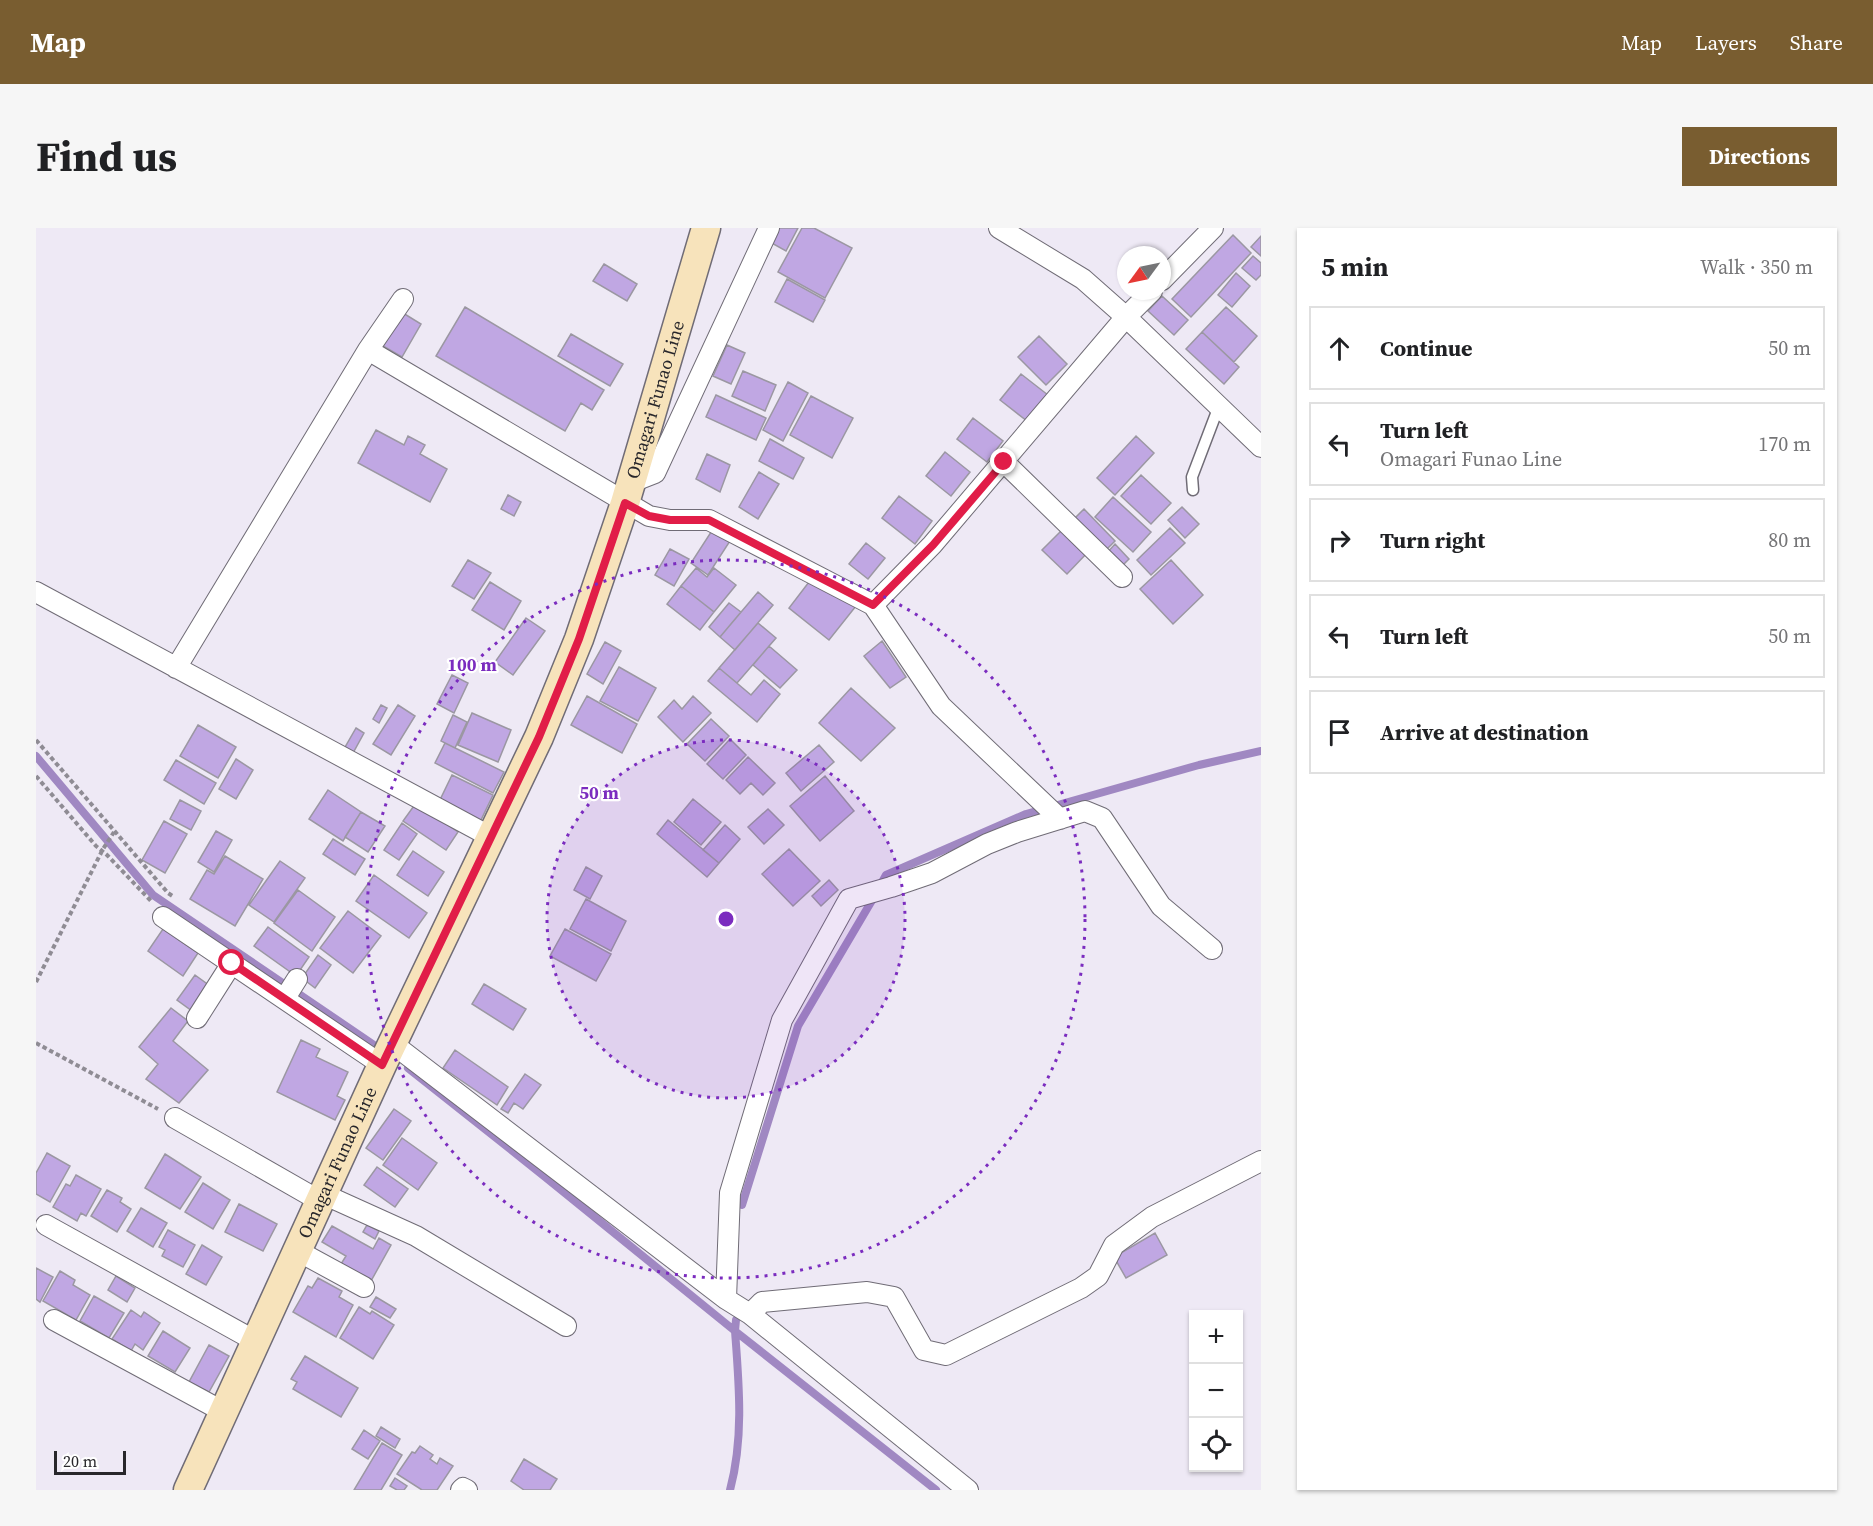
<!DOCTYPE html>
<html lang="en">
<head>
<meta charset="utf-8">
<style>
	:root { --surface:#fff; --page:#f6f6f6; --text:#202124; --muted:#757577; --line:#e0e0e0; --accent:#795d30 }
	body { margin:0; font-family:"Source Serif 4",serif; background:var(--page); color:var(--text) }
	.controls { position:absolute; right:18px; bottom:18px; display:grid; overflow:hidden; border-radius:0px; box-shadow:0 2px 4px #0004 }
	.controls button { width:54px; height:54px; display:grid; place-items:center; padding:0; border:0; border-bottom:2px solid var(--line); background:var(--surface); color:var(--text); font:30px sans-serif }
	.compass { position:absolute; left:1081px; top:18px; width:54px; height:54px; border-radius:50%; background:var(--surface); box-shadow:0 2px 4px #0004; rotate:237deg }
	.scale { position:absolute; left:18px; bottom:15px; width:72px; box-sizing:border-box; padding-left:6px; border:3px solid #28272b; border-top:0; font-size:16px; line-height:21px; white-space:nowrap; color:#28272b; -webkit-text-stroke:4px #fff; paint-order:stroke }
	.stop { position:absolute; width:18px; height:18px; margin:-14px; border:4px solid #e11d48; border-radius:50%; background:#fff }
	.stop.end { background:#e11d48; border-color:#fff; box-shadow:0 2px 6px #0008 }
	.list { margin:0; padding:0; list-style:none }
	h2 { display:flex; justify-content:space-between; align-items:center; height:78px; margin:0; padding:0 24px; font-size:26px }
	h2 small { font-size:20px; font-weight:400; color:var(--muted) }
	.list li { display:grid; grid-template-columns:39px 1fr auto; gap:18px; align-items:center; box-sizing:border-box; height:84px; margin:0 12px 12px; padding:0 12px; border:2px solid var(--line); border-radius:0px }
	.list b { display:block; font-size:22px; white-space:nowrap }
	.list p { margin:0; font-size:20px; white-space:nowrap; color:var(--muted) }
	.list em { font-size:20px; font-style:normal; color:var(--muted) }
	.icon { flex:none; width:33px; height:33px; fill:none; stroke:currentColor; stroke-width:2; stroke-linecap:round; stroke-linejoin:round }
	.map { position:relative; flex:none; width:1225px; height:1262px; overflow:hidden; border-radius:0px }
	header { display:flex; align-items:center; gap:36px; box-sizing:border-box; height:84px; padding:0 30px; background:var(--accent); color:#fff }
	header strong { font-size:28px }
	nav { display:flex; gap:33px; margin-inline-start:auto; font-size:21px }
	.intro { display:flex; align-items:center; justify-content:space-between; box-sizing:border-box; height:144px; padding:0 36px }
	h1 { margin:0; font-size:42px }
	.button { padding:15px 27px; border-radius:0px; background:var(--accent); color:#fff; font-size:21px; font-weight:700 }
	main { display:flex; gap:36px; padding:0 36px }
	aside { flex:1; background:var(--surface); border-radius:0px; box-shadow:0 2px 4px #0004 }
	.map>svg:first-child { display:block }
	.lines { fill:none; stroke-linecap:round; stroke-linejoin:round }
	.stream { stroke:#a088c2; stroke-width:8 }
	.building { fill:#c0a7e3; stroke:#9b97a2; stroke-width:1.5 }
	.lane-casing { stroke:#706c76; stroke-width:13 }
	.street-casing { stroke:#706c76; stroke-width:22 }
	.secondary-casing { stroke:#706c76; stroke-width:31 }
	.path { stroke:#8f8c94; stroke-width:4; stroke-dasharray:4.5 3; stroke-linecap:butt }
	.lane { stroke:#fff; stroke-width:10 }
	.street { stroke:#fff; stroke-width:20 }
	.secondary { stroke:#f7e3bb; stroke-width:28 }
	.route { stroke:#e11d48; stroke-width:8 }
	.ring { fill:none; stroke:#7b2cbf; stroke-width:3; stroke-dasharray:3 6 }
	.labels { text-anchor:middle; stroke-width:4.5; stroke-linejoin:round; paint-order:stroke }
	.street-label { font-size:18px; fill:#28272b; stroke:#fff }
	.centre { fill:#7b2cbf; stroke:#fff; stroke-width:3 }
	.ring-label { font-size:18px; text-anchor:middle; font-weight:bold; fill:#7b2cbf; stroke:#fff; stroke-width:4.5; stroke-linejoin:round; paint-order:stroke }
</style>
</head>
<body>
<header>
<strong>Map</strong>
<nav><a>Map</a><a>Layers</a><a>Share</a></nav>
</header>
<div class="intro"><h1>Find us</h1><a class="button">Directions</a></div>
<main>
<div class="map">
<svg width="1225" height="1262" viewBox="0 0 1225 1262">
	<rect width="100%" height="100%" fill="#eee9f5"/>
	<g class="lines">
		<path class="stream" d="M 0,528 L 117,667 L 338,817
			M 844,658 L 850,647 L 990,586 L 1163,537 L 1225,523
			M 372,840 L 508,948 L 699,1103 L 900,1262
			M 706,977 L 762,798 L 838,669
			M 694,1262 C 708,1210 703,1156 699,1103 L 700,1092"/>
	</g>
	<path class="building" d="M 739,0 L 762,0 L 750,23 L 732,13 Z
		M 766,0 L 778,0 L 816,20 L 789,70 L 742,44 Z
		M 1197,7 L 1215,25 L 1155,89 L 1136,71 Z
		M 1225,8 L 1225,28 L 1215,19 Z
		M 1217,28 L 1225,35 L 1225,47 L 1220,52 L 1206,40 Z
		M 568,36 L 601,56 L 591,73 L 557,53 Z
		M 1200,45 L 1214,58 L 1196,79 L 1182,67 Z
		M 751,51 L 789,72 L 777,94 L 739,74 Z
		M 1126,68 L 1152,92 L 1138,107 L 1112,83 Z
		M 429,79 L 568,162 L 556,182 L 545,175 L 529,203 L 400,128 Z
		M 1190,79 L 1221,108 L 1198,134 L 1166,104 Z
		M 367,85 L 385,96 L 366,129 L 347,118 Z
		M 1166,104 L 1203,139 L 1188,156 L 1150,121 Z
		M 535,106 L 587,136 L 574,158 L 522,128 Z
		M 1003,108 L 1031,136 L 1010,157 L 982,129 Z
		M 691,117 L 709,125 L 695,156 L 677,148 Z
		M 707,143 L 740,157 L 729,183 L 696,168 Z
		M 985,146 L 1012,167 L 991,193 L 964,172 Z
		M 752,154 L 772,165 L 747,213 L 727,202 Z
		M 680,167 L 730,190 L 720,212 L 670,189 Z
		M 775,168 L 817,190 L 796,230 L 754,207 Z
		M 937,190 L 967,213 L 951,234 L 921,211 Z
		M 340,202 L 368,217 L 372,208 L 389,217 L 384,226 L 411,241 L 394,274 L 322,235 Z
		M 1100,208 L 1118,225 L 1079,267 L 1061,250 Z
		M 734,211 L 768,230 L 757,251 L 723,233 Z
		M 909,224 L 934,244 L 915,268 L 890,248 Z
		M 671,226 L 694,237 L 684,264 L 660,251 Z
		M 723,244 L 743,256 L 722,291 L 703,279 Z
		M 1105,247 L 1135,275 L 1115,296 L 1085,268 Z
		M 472,267 L 485,274 L 478,288 L 465,281 Z
		M 863,268 L 896,293 L 879,316 L 846,290 Z
		M 1077,269 L 1115,304 L 1097,324 L 1059,289 Z
		M 1146,279 L 1163,296 L 1149,310 L 1132,292 Z
		M 1048,281 L 1079,313 L 1068,324 L 1036,293 Z
		M 1028,300 L 1052,324 L 1031,346 L 1006,322 Z
		M 1134,300 L 1149,315 L 1115,347 L 1101,332 Z
		M 677,301 L 694,313 L 672,347 L 655,335 Z
		M 830,315 L 849,330 L 832,351 L 813,336 Z
		M 1079,316 L 1093,331 L 1084,340 L 1070,326 Z
		M 634,321 L 653,331 L 638,358 L 619,347 Z
		M 432,332 L 455,345 L 438,371 L 416,358 Z
		M 1135,332 L 1167,367 L 1137,396 L 1104,361 Z
		M 660,340 L 671,349 L 678,340 L 700,357 L 678,384 L 645,358 Z
		M 454,354 L 485,373 L 468,402 L 436,382 Z
		M 773,354 L 820,378 L 793,412 L 753,380 Z
		M 645,358 L 678,384 L 664,402 L 631,376 Z
		M 722,364 L 737,377 L 699,422 L 684,409 Z
		M 693,375 L 705,384 L 684,409 L 673,399 Z
		M 490,390 L 509,403 L 477,447 L 459,434 Z
		M 722,395 L 740,410 L 701,455 L 683,440 Z
		M 846,413 L 870,449 L 854,460 L 828,428 Z
		M 569,414 L 585,423 L 567,456 L 551,446 Z
		M 733,418 L 761,442 L 744,460 L 717,437 Z
		M 583,439 L 620,460 L 602,493 L 564,473 Z
		M 683,440 L 715,467 L 728,452 L 744,466 L 721,494 L 672,453 Z
		M 416,447 L 432,455 L 418,485 L 401,476 Z
		M 815,460 L 859,500 L 825,533 L 783,495 Z
		M 551,468 L 601,496 L 586,525 L 535,497 Z
		M 657,468 L 675,485 L 647,514 L 622,489 L 638,472 L 646,481 Z
		M 345,477 L 351,480 L 343,495 L 337,491 Z
		M 362,477 L 379,488 L 355,527 L 337,516 Z
		M 436,485 L 475,502 L 462,534 L 422,517 Z
		M 417,487 L 431,494 L 419,520 L 405,513 Z
		M 675,491 L 693,508 L 669,533 L 651,516 Z
		M 162,497 L 200,519 L 182,550 L 144,528 Z
		M 320,500 L 328,505 L 317,525 L 308,521 Z
		M 694,511 L 710,527 L 687,551 L 671,536 Z
		M 409,515 L 468,544 L 457,565 L 399,535 Z
		M 783,517 L 798,534 L 765,563 L 750,545 Z
		M 712,529 L 739,555 L 727,567 L 715,555 L 704,566 L 690,552 Z
		M 200,531 L 217,542 L 200,571 L 183,561 Z
		M 140,532 L 180,555 L 168,576 L 128,552 Z
		M 416,547 L 457,567 L 443,596 L 402,576 Z
		M 789,548 L 818,583 L 784,613 L 754,578 Z
		M 292,562 L 325,584 L 307,613 L 273,591 Z
		M 657,571 L 685,594 L 665,617 L 638,594 Z
		M 144,572 L 165,583 L 155,602 L 134,591 Z
		M 380,575 L 422,604 L 410,622 L 367,593 Z
		M 732,581 L 748,597 L 728,616 L 712,599 Z
		M 325,584 L 349,598 L 332,624 L 309,609 Z
		M 632,592 L 683,635 L 671,649 L 621,606 Z
		M 128,593 L 151,606 L 129,645 L 106,632 Z
		M 366,595 L 381,606 L 363,632 L 348,622 Z
		M 689,597 L 704,611 L 683,635 L 667,622 Z
		M 180,603 L 196,612 L 178,644 L 162,634 Z
		M 297,611 L 329,631 L 319,647 L 287,626 Z
		M 753,621 L 784,653 L 757,678 L 726,646 Z
		M 377,623 L 408,644 L 392,668 L 361,647 Z
		M 189,628 L 227,651 L 199,698 L 154,671 L 171,642 L 178,646 Z
		M 244,633 L 269,650 L 238,694 L 213,677 Z
		M 550,639 L 566,648 L 554,671 L 538,662 Z
		M 338,647 L 391,685 L 373,710 L 320,673 Z
		M 793,652 L 802,662 L 785,678 L 776,668 Z
		M 262,662 L 299,689 L 276,723 L 238,695 Z
		M 550,671 L 590,693 L 575,723 L 534,701 Z
		M 312,683 L 345,708 L 317,745 L 284,720 Z
		M 232,699 L 273,729 L 260,748 L 218,718 Z
		M 127,701 L 162,725 L 147,748 L 112,723 Z
		M 529,701 L 575,726 L 560,753 L 514,728 Z
		M 282,727 L 295,737 L 279,760 L 266,750 Z
		M 159,747 L 174,758 L 156,783 L 141,772 Z
		M 448,756 L 490,781 L 477,802 L 436,776 Z
		M 135,780 L 152,793 L 137,813 L 172,842 L 143,875 L 110,851 L 122,836 L 103,819 Z
		M 265,812 L 284,821 L 280,829 L 312,844 L 301,868 L 309,872 L 299,892 L 241,864 Z
		M 419,822 L 472,859 L 461,877 L 407,840 Z
		M 489,846 L 505,857 L 487,881 L 478,875 L 472,885 L 465,881 Z
		M 358,881 L 375,893 L 347,932 L 330,920 Z
		M 366,910 L 401,935 L 382,962 L 347,937 Z
		M 11,925 L 34,938 L 14,974 L 0,966 L 0,945 Z
		M 129,926 L 165,949 L 144,981 L 109,960 Z
		M 341,939 L 372,961 L 359,979 L 328,957 Z
		M 40,947 L 65,961 L 50,988 L 45,985 L 41,993 L 17,979 L 30,956 L 34,958 Z
		M 167,955 L 194,972 L 177,1001 L 149,984 Z
		M 71,962 L 86,970 L 84,974 L 95,981 L 81,1004 L 55,988 Z
		M 203,976 L 241,996 L 227,1023 L 189,1004 Z
		M 105,980 L 131,995 L 117,1019 L 91,1003 Z
		M 331,997 L 343,1003 L 339,1011 L 327,1004 Z
		M 296,998 L 337,1021 L 343,1010 L 355,1017 L 335,1053 L 305,1036 L 310,1028 L 286,1014 Z
		M 132,1002 L 159,1017 L 147,1039 L 126,1028 L 129,1022 L 123,1019 Z
		M 1119,1005 L 1131,1027 L 1090,1050 L 1078,1029 Z
		M 166,1017 L 186,1029 L 170,1057 L 150,1046 Z
		M 0,1040 L 17,1049 L 4,1074 L 0,1071 Z
		M 24,1043 L 39,1052 L 37,1057 L 54,1067 L 40,1092 L 7,1073 Z
		M 80,1048 L 99,1060 L 91,1074 L 72,1062 Z
		M 282,1050 L 306,1063 L 303,1069 L 317,1077 L 300,1109 L 257,1084 L 272,1058 L 276,1060 Z
		M 58,1068 L 88,1085 L 73,1110 L 44,1093 Z
		M 340,1069 L 360,1081 L 354,1090 L 334,1079 Z
		M 323,1079 L 334,1086 L 336,1083 L 358,1097 L 337,1131 L 304,1110 Z
		M 95,1082 L 105,1089 L 108,1084 L 124,1095 L 107,1122 L 99,1116 L 95,1123 L 76,1111 Z
		M 127,1103 L 154,1120 L 139,1144 L 112,1128 Z
		M 173,1117 L 193,1128 L 173,1164 L 153,1154 Z
		M 269,1128 L 322,1160 L 305,1189 L 257,1161 L 261,1154 L 255,1151 Z
		M 345,1199 L 364,1211 L 359,1220 L 340,1208 Z
		M 328,1202 L 344,1213 L 332,1231 L 316,1221 Z
		M 346,1215 L 366,1227 L 345,1262 L 318,1262 Z
		M 384,1218 L 397,1227 L 394,1231 L 401,1236 L 404,1230 L 417,1238 L 401,1262 L 386,1262 L 361,1246 L 376,1224 L 379,1225 Z
		M 488,1231 L 521,1251 L 514,1262 L 488,1262 L 475,1253 Z
		M 359,1250 L 371,1258 L 368,1262 L 361,1262 L 354,1258 Z"/>
	<g class="lines">
		<g class="lane-casing">
			<path id="lane" d="M 1157,262 L 1156,249 L 1183,178"/>
		</g>
		<g class="street-casing">
			<path id="street" d="M 963,0 L 1047,51 L 1090,89 L 1225,219
				M 1126,52 L 1177,0
				M 332,122 L 613,288 L 634,292 L 673,292 L 837,377 L 896,317 L 1090,89 L 1116,63
				M 968,234 L 1086,349
				M 596,254 L 619,245 L 733,0
				M 0,364 L 455,609
				M 837,377 L 905,478 L 1024,591
				M 140,440 L 332,122 L 367,71
				M 127,689 L 346,837
				M 249,770 L 261,751
				M 161,790 L 196,735
				M 357,816 L 690,1071 L 714,1086 L 726,1074 L 831,1064 L 858,1069 L 888,1122 L 910,1127 L 1045,1060 L 1062,1048 L 1078,1017 L 1116,989 L 1225,933
				M 139,890 L 284,973
				M 287,966 L 380,1008 L 530,1098
				M 10,997 L 221,1114
				M 260,1022 L 328,1059
				M 690,1071 L 694,965 L 746,792 L 813,671 L 855,659 L 896,645 L 951,616 L 981,604 L 1049,583 L 1066,590 L 1125,678 L 1176,721
				M 714,1086 L 932,1262
				M 18,1092 L 188,1184
				M 425,1262 L 427,1260 L 431,1262"/>
		</g>
		<g class="secondary-casing">
			<g id="secondary">
				<path id="s1" d="M 152,1262 L 346,837 L 503,509 L 543,411 L 589,275 L 670,0"/>
			</g>
		</g>
		<path class="path" d="M 0,512 L 132,665 L 138,669
			M 0,548 L 60,618 L 71,627 L 115,673
			M 0,754 L 67,621 L 78,604
			M 0,815 L 122,881"/>
		<use href="#lane" class="lane"/>
		<use href="#street" class="street"/>
		<use href="#secondary" class="secondary"/>
	</g>
	<g class="lines">
		<path class="route" d="M 196,735 L 346,837 L 503,509 L 543,411 L 589,275 L 613,288 L 634,292 L 673,292 L 837,377 L 897,317 L 968,234"/>
	</g>
	<circle cx="690" cy="691" r="179" fill="#7b2cbf" fill-opacity=".12"/>
	<g class="ring">
		<circle cx="690" cy="691" r="179"/>
		<circle cx="690" cy="691" r="359"/>
	</g>
	<g class="labels">
		<g class="street-label">
			<text dy="6" stroke="none"><textPath href="#s1" startOffset="1188">Omagari Funao Line</textPath></text>
			<text dy="6" stroke="none"><textPath href="#s1" startOffset="360">Omagari Funao Line</textPath></text>
		</g>
	</g>
	<circle cx="690" cy="691" r="9" class="centre"/>
	<g class="ring-label">
		<text x="436" y="443">100 m</text>
		<text x="563" y="571">50 m</text>
	</g>
</svg>
<div class="controls">
<button>+</button>
<button>−</button>
<button><svg class="icon" aria-label="locate" viewBox="0 0 24 24"><circle cx="12" cy="12" r="6"/><path d="M12 2v4M12 18v4M2 12h4M18 12h4"/></svg></button>
</div>
<svg class="compass" viewBox="-18 -18 36 36"><path d="M0-13l5 13h-10z" fill="#e53935"/><path d="M0 13l5-13h-10z" fill="#757577"/></svg>
<div class="scale">20 m</div>
<div class="stop" style="left:196px;top:735px"></div>
<div class="stop end" style="left:968px;top:234px"></div>
</div>
<aside>
<h2>5 min<small>Walk · 350 m</small></h2>
<ul class="list">
<li><svg class="icon" aria-label="ahead" viewBox="0 0 24 24"><path d="M12 20V5M6 11l6-6 6 6"/></svg><div><b>Continue</b></div><em>50 m</em></li>
<li><svg class="icon" aria-label="left" viewBox="0 0 24 24"><path d="M17 20v-9H6M10 6l-5 5 5 5"/></svg><div><b>Turn left</b><p>Omagari Funao Line</p></div><em>170 m</em></li>
<li><svg class="icon" aria-label="right" viewBox="0 0 24 24"><path d="M7 20v-9h11M14 6l5 5-5 5"/></svg><div><b>Turn right</b></div><em>80 m</em></li>
<li><svg class="icon" aria-label="left" viewBox="0 0 24 24"><path d="M17 20v-9H6M10 6l-5 5 5 5"/></svg><div><b>Turn left</b></div><em>50 m</em></li>
<li><svg class="icon" aria-label="arrive" viewBox="0 0 24 24"><path d="M6 21V4h12l-3 4 3 4H6"/></svg><div><b>Arrive at destination</b></div></li>
</ul>
</aside>
</main>
</body>
</html>
